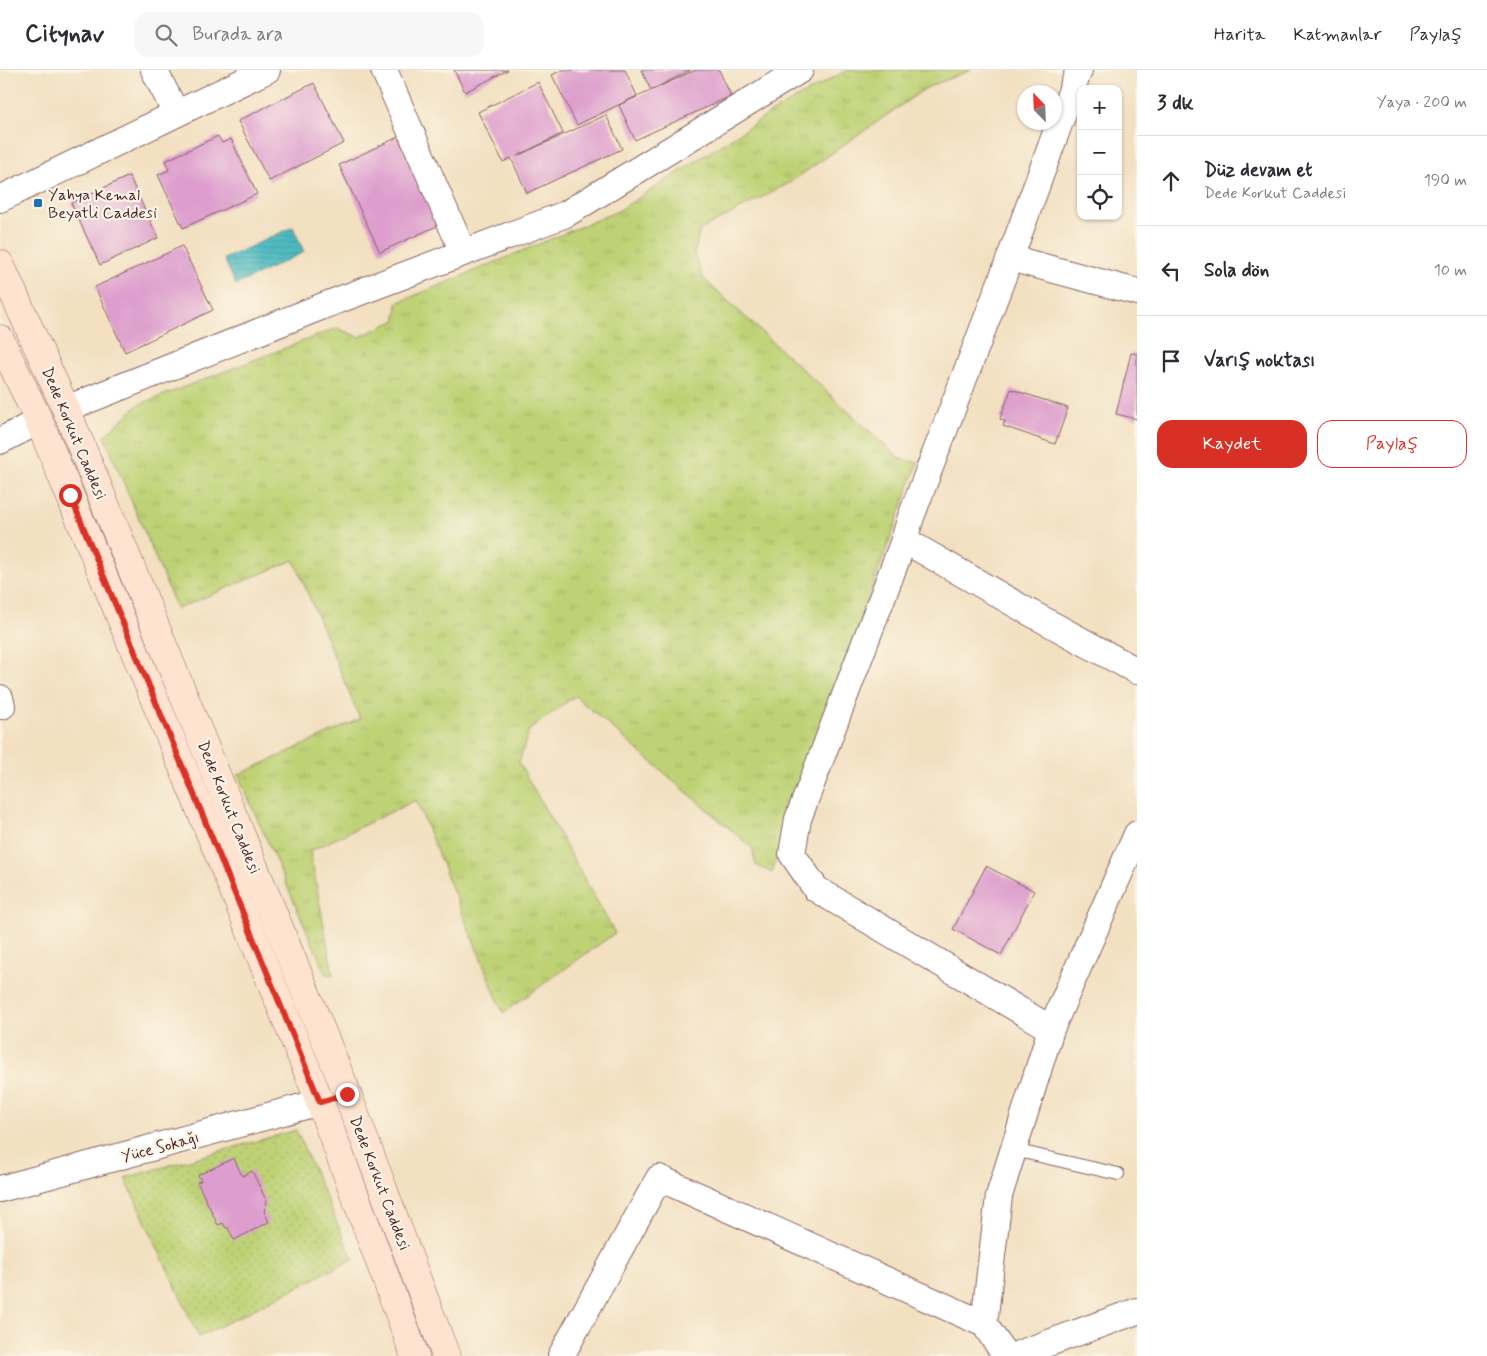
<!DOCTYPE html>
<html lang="tr">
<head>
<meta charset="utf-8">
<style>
	:root { --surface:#fff; --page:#f7f7f7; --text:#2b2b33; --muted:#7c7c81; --line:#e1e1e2; --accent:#d93025 }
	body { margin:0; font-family:Mynerve,sans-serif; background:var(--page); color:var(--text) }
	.controls { position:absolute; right:15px; top:15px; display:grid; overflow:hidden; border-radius:10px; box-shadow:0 1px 4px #0004 }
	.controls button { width:45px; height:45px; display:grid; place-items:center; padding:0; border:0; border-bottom:1px solid var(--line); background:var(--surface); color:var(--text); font:25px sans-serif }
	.compass { position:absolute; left:1017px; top:15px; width:45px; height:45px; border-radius:50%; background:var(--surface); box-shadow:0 1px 4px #0004; rotate:337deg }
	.stop { position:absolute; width:15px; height:15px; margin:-11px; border:4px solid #d93025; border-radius:50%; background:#fff }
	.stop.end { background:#d93025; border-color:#fff; box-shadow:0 1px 5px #0008 }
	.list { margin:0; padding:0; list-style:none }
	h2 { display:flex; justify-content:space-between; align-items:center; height:65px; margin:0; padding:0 20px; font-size:21px }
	h2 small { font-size:16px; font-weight:400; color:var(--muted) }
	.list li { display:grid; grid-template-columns:32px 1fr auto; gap:15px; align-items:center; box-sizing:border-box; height:90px; padding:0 20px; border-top:1px solid var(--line) }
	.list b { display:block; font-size:19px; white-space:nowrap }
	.list p { margin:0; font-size:16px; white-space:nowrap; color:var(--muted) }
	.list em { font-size:16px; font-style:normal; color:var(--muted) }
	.actions { display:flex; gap:10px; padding:15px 20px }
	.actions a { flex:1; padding:11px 0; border:1px solid var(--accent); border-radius:15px; text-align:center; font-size:18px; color:var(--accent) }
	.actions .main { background:var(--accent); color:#fff }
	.icon { flex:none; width:28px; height:28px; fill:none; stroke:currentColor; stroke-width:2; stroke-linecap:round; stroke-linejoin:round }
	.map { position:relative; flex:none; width:1137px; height:1286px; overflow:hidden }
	header { display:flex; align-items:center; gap:30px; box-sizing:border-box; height:70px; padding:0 25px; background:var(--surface); border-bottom:1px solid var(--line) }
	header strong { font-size:24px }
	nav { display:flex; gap:28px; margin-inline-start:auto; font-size:18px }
	.search { width:350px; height:45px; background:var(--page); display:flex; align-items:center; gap:12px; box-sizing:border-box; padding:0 18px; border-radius:15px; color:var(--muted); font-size:19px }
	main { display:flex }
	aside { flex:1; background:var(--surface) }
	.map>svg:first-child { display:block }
	.grass { fill:url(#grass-tufts); stroke:#847850 }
	.garden { fill:url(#garden-dots); stroke:#847850 }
	.water { fill:url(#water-rules); stroke:#4b6d76 }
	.building { fill:#dd9ecd }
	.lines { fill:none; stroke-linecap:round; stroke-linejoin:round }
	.lane-casing { stroke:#856360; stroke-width:14 }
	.street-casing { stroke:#856360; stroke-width:28 }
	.secondary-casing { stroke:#856360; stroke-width:29 }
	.lane { stroke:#fff; stroke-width:12 }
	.street { stroke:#fff; stroke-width:26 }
	.secondary { stroke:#fee3d1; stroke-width:28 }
	.route { stroke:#d93025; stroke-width:6 }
	.poi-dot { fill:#1f6fb2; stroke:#fcf5e5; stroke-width:2 }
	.labels { text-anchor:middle; stroke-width:4.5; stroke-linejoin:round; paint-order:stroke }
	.poi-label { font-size:16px; fill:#4a1f2b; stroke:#fcf5e5; text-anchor:start }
	.street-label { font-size:16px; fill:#4a1f2b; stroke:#fcf5e5 }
</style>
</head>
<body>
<header>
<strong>Citynav</strong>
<div class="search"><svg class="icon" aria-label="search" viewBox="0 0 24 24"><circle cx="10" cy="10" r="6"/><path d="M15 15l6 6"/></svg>Burada ara</div>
<nav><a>Harita</a><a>Katmanlar</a><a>Paylaş</a></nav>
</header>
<main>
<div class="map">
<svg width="1137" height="1286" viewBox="0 0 1137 1286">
	<defs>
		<pattern id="grass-tufts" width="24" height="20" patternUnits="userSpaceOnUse" patternTransform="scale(1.25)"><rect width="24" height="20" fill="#bed275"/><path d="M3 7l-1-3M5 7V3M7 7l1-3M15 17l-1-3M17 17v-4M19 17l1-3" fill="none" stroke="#a5b465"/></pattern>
		<pattern id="garden-dots" width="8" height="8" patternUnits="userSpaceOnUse" patternTransform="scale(1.25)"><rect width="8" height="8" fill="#bed275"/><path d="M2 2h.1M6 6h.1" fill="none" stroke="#a5b465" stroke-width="1.8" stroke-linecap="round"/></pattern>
		<pattern id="water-rules" width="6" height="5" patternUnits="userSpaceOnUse" patternTransform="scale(1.25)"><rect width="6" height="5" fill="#4cbbc1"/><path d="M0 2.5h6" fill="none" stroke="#41979d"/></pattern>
	</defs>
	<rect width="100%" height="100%" fill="#fcf5e5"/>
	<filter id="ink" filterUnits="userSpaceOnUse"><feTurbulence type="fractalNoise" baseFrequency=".02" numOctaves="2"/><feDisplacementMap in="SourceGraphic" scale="10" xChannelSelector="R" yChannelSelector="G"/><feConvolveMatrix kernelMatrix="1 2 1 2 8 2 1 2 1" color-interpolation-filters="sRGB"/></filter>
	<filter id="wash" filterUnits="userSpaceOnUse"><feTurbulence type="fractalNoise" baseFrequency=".0096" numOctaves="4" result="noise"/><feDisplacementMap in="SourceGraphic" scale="20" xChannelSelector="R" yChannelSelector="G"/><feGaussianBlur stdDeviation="1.12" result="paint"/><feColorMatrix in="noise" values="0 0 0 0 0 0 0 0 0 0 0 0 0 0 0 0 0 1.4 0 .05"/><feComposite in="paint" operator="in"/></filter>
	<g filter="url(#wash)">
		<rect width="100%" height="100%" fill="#f2e0c1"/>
		<path class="grass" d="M 847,0 L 971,0 L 926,18 L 789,113 L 700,160 L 694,185 L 704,209 L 900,389 L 918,393 L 794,730 L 772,803 L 756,795 L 752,778 L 575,626 L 529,660 L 519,693 L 615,863 L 503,943 L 416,730 L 310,781 L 333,905 L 326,904 L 238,705 L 360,649 L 294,490 L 177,539 L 104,366 L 138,335 L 337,258 L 359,267 L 396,250 L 397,233 L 618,141 L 777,39 Z"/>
		<path class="garden" d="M 296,1060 L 353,1189 L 199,1267 L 125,1108 Z"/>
		<path class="water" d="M 293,157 L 304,182 L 236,215 L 224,189 Z"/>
		<g id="blocks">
			<path class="building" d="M 454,0 L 508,0 L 465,22 Z
				M 562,0 L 625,0 L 637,26 L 577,55 L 552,5 Z
				M 641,0 L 691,0 L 651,20 Z
				M 696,0 L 719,0 L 731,26 L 635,70 L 619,35 Z
				M 538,12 L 563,63 L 517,86 L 606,45 L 622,79 L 527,123 L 511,88 L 503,92 L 478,42 Z
				M 314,13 L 344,73 L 269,111 L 238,51 Z
				M 218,66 L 222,73 L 231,69 L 257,124 L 183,158 L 158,105 L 169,100 L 165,91 Z
				M 398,67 L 439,155 L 380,182 L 339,95 Z
				M 129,106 L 158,168 L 100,195 L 71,133 Z
				M 182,176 L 213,240 L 125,282 L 95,217 Z
				M 1131,283 L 1137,284 L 1137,349 L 1116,344 Z
				M 1011,319 L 1068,338 L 1055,374 L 1003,356 L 1005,351 L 1000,349 Z
				M 986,796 L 1034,821 L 1001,885 L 953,859 Z
				M 234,1088 L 242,1106 L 252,1101 L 267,1132 L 264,1141 L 269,1152 L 234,1170 L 228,1158 L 225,1157 L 223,1153 L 218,1155 L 197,1112 L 201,1111 L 198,1105 Z"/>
		</g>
	</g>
	<g filter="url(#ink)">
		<use href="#blocks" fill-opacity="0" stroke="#856360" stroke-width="1"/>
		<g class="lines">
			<g class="lane-casing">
				<path id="lane" d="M 1014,1080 L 1118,1104"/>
			</g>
			<g class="street-casing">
				<path id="street" d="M 154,0 L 176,43
					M 384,0 L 463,182
					M 0,129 L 267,0
					M 1010,188 L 1137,222
					M 66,339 L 323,236 L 566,144 L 800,0
					M 0,371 L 39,351
					M 904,470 L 1027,541 L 1137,601
					M 0,628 L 2,636
					M 1051,959 L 816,819 L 792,784 L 798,749 L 904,470 L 911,447 L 1010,188 L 1079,0
					M 0,1119 L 320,1032
					M 561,1286 L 659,1108 L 984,1254
					M 1006,1286 L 984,1254 L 999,1126 L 1051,959 L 1137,764
					M 1013,1286 L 1137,1241"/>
			</g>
			<g class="secondary-casing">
				<path id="secondary" d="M 0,194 L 66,339 L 347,1023 L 446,1286
					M 0,269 L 39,351 L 222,792 L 320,1032 L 415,1286"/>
			</g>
			<use href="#lane" class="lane"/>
			<use href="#street" class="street"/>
			<use href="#secondary" class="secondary"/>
		</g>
	</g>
	<g class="lines" filter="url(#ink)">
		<path class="route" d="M 70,425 L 222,792 L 320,1032 L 347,1024"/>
	</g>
	<rect class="poi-dot" x="33" y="128" width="10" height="10" rx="2.5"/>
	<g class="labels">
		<g class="poi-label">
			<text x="48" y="130">Yahya Kemal<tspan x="48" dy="18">Beyatli Caddesi</tspan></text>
		</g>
		<g class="street-label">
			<text transform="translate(75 363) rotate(67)" y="6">Dede Korkut Caddesi</text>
			<text transform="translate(230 737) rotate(68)" y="6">Dede Korkut Caddesi</text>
			<text transform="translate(160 1076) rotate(-15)" y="6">Yüce Sokağı</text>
			<text transform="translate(381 1113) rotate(69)" y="6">Dede Korkut Caddesi</text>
		</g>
	</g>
</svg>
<div class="controls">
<button>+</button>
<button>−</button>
<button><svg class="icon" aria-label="locate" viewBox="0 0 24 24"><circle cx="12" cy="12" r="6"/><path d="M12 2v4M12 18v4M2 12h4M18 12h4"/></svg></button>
</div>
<svg class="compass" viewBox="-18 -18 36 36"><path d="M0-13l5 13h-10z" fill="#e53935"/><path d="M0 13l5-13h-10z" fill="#7c7c81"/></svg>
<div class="stop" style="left:70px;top:425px"></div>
<div class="stop end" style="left:347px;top:1024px"></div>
</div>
<aside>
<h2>3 dk<small>Yaya · 200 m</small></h2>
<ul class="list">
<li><svg class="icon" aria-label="ahead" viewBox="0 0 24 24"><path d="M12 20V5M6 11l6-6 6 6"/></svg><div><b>Düz devam et</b><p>Dede Korkut Caddesi</p></div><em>190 m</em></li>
<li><svg class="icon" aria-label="left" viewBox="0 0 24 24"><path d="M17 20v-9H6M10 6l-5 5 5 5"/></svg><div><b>Sola dön</b></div><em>10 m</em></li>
<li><svg class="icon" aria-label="arrive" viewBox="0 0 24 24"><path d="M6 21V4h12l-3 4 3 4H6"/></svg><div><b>Varış noktası</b></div></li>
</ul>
<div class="actions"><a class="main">Kaydet</a><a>Paylaş</a></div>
</aside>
</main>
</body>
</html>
